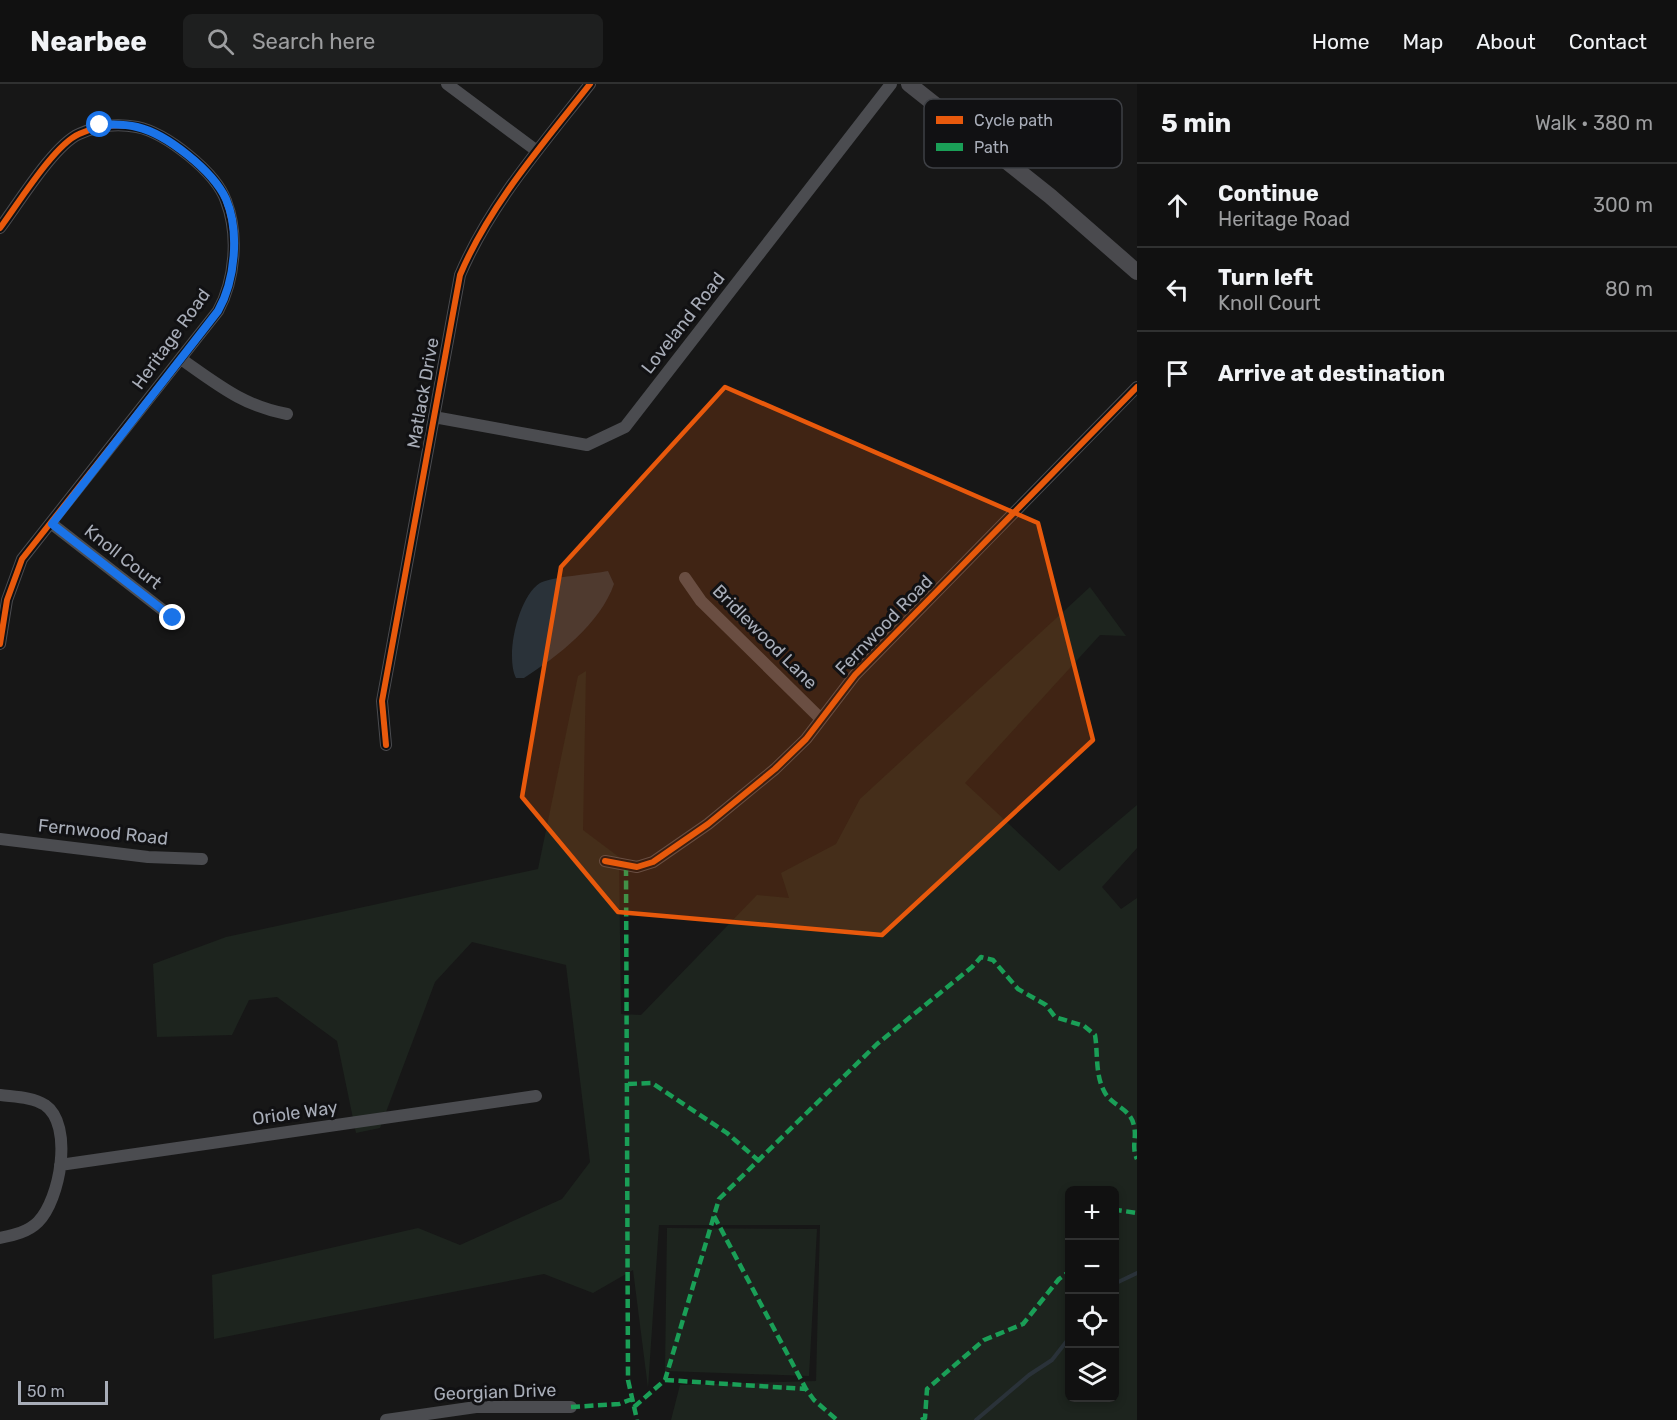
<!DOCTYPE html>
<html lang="en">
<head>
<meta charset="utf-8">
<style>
	:root { --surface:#111; --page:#1e1f1f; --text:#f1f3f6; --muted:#9c9d9f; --line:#303131 }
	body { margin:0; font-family:Rubik,sans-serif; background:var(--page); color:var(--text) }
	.controls { position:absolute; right:18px; bottom:18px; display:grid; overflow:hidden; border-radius:9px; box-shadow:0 3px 9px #0003 }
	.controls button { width:54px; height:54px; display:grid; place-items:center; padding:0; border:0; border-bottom:2px solid var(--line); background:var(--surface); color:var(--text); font:30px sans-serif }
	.scale { position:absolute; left:18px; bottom:15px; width:90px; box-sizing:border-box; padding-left:6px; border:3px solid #a8adb8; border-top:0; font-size:16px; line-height:21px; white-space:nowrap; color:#a8adb8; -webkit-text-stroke:4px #111113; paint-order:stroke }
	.stop { position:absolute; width:18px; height:18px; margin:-14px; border:4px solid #1a73e8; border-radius:50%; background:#fff }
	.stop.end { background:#1a73e8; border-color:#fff; box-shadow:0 2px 6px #0008 }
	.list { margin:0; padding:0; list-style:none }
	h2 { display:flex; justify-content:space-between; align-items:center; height:78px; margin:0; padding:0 24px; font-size:26px }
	h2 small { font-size:20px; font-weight:400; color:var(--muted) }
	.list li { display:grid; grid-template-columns:39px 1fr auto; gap:18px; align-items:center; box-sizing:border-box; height:84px; padding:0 24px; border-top:2px solid var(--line) }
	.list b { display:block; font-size:22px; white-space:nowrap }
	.list p { margin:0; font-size:20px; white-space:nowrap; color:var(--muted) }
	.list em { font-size:20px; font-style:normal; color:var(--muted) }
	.icon { flex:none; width:33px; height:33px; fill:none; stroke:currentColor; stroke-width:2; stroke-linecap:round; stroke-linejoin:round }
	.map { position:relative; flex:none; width:1137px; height:1336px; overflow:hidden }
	header { display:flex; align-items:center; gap:36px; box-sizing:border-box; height:84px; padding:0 30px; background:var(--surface); border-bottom:2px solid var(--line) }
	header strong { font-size:28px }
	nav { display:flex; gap:33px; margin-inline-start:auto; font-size:21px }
	.search { width:420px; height:54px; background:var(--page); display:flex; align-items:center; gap:15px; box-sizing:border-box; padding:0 21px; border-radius:9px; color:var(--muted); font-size:22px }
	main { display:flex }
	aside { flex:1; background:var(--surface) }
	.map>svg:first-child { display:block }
	.green { fill:#1d241e; fill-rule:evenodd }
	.water { fill:#2a3239 }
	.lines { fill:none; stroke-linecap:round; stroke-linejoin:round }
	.stream { stroke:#2a3239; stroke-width:4 }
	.street { stroke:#4b4c50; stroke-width:12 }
	.secondary { stroke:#4a4a4e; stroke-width:16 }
	.quiet { stroke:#1a9f57; stroke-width:4.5; stroke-dasharray:9 4.5; stroke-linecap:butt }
	.cycleway-casing { stroke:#111113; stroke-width:10 }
	.cycleway { stroke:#e8590c; stroke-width:6 }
	.route { stroke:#1a73e8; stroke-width:8 }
	.marked { fill:#e8590c; fill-opacity:0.2; stroke:#e8590c; stroke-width:4.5; stroke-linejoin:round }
	.labels { text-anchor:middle; stroke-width:6; stroke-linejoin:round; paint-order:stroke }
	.street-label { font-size:18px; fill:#a8adb8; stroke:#111113 }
	.key { fill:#111113; stroke:#3e4045; stroke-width:1.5 }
	.key-label { font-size:16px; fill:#a8adb8 }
</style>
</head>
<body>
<header>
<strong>Nearbee</strong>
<div class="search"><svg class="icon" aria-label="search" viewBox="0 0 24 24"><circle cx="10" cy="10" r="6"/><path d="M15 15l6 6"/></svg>Search here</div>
<nav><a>Home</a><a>Map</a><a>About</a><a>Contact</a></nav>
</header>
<main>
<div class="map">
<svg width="1137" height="1336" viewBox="0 0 1137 1336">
	<rect width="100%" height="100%" fill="#171717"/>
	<path class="green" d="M 1090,503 L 1126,552 L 1100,551 L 965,699 L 1059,787 L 1137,721 L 1137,764 L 1102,803 L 1121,825 L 1137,814 L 1137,1336 L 671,1336 L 680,1301 L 816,1297 L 820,1141 L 659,1141 L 648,1304 L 633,1186 L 593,1209 L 544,1190 L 214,1255 L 212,1191 L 418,1144 L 460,1161 L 562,1115 L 590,1078 L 566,881 L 472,858 L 435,898 L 380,1044 L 356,1049 L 337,957 L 277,913 L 249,916 L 232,951 L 157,953 L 153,880 L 226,853 L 538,785 L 578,592 L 586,587 L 583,746 L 619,773 L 621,930 L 641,931 L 757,811 L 789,814 L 781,789 L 836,760 L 860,715 ZM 1070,1106 L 1114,1106 L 1114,1314 L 1070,1314 Z
		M 667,1144 L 817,1145 L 809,1292 L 665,1287 Z"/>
	<path class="water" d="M 608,487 L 614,500 C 600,540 558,572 524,594 L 516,594 C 505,572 518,513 540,499 C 550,493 593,490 608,487 Z"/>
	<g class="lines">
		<path class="stream" d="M 1114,1200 L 1137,1189
			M 976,1336 L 1029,1291 L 1052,1276 L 1070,1253"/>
		<path class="street" d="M 447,0 L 537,67
			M 0,144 C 18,120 54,61 79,50 C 98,41 116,39 137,43 C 166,49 216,88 226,117 C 239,151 235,196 218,227 L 22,475 L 7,516 L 0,560
			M 181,275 C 217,300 243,322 287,330
			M 434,333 L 587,361 L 625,343 L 891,0
			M 52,440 L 173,534
			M 685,494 L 701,517 L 821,635
			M 386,661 L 382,617 L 460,191 C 490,120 543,60 590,0
			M 0,755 L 148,773 L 202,775
			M 605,777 L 637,783 L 653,778 L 708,740 L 775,685 L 806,655 L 855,591 L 1137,303
			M 0,1011 C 15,1013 32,1013 45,1021 C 74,1041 60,1116 38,1138 C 28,1148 14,1151 0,1154
			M 60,1081 L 536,1012
			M 386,1336 L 476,1323 L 571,1323"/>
		<path class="secondary" d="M 909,0 L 1050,112 L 1137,188"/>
		<path class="quiet" d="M 626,783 L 628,1296 L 637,1336
			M 628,1000 L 652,999 L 727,1049 L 759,1077
			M 1114,1129 L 1117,1126 L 1137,1129
			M 714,1132 L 806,1305 L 814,1316 L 837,1336
			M 665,1296 L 806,1305
			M 571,1323 L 619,1320 L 632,1315
			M 634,1323 L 665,1296 L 719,1115 L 877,960 L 972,883 L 981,873 L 993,876 L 1018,905 L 1046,921 L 1055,933 L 1084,942 L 1095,951 C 1098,969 1095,990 1104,1007 C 1111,1022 1131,1024 1134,1042 C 1137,1055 1131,1062 1137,1075
			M 921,1336 L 925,1334 L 927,1305 L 984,1256 L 1023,1240 L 1059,1195 L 1070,1187"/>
		<g class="cycleway-casing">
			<path id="cycleway" d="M 0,144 C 18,120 54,61 79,50 C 98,41 116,39 137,43 C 166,49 216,88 226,117 C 239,151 235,196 218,227 L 22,475 L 7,516 L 0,560
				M 386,661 L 382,617 L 460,191 C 490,120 543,60 590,0
				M 605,777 L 637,783 L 653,778 L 708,740 L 775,685 L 806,655 L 855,591 L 1137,303"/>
		</g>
		<use href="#cycleway" class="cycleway"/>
	</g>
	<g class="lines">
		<path class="route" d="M 100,41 C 113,40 125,40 137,43 C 167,50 213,87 226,115 C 240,148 235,197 218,227 L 52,440 L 173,534"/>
	</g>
	<path class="marked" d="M 725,303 L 1038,439 L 1093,656 L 882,851 L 618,828 L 522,713 L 561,483 Z"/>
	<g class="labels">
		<g class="street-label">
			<text transform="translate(683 239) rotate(-52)" y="6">Loveland Road</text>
			<text transform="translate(171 255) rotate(-54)" y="6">Heritage Road</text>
			<text transform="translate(423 309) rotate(-80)" y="6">Matlack Drive</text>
			<text transform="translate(123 473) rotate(38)" y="6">Knoll Court</text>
			<text transform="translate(884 541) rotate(-46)" y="6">Fernwood Road</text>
			<text transform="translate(765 553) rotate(45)" y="6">Bridlewood Lane</text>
			<text transform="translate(103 748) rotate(6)" y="6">Fernwood Road</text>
			<text transform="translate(295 1029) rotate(-8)" y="6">Oriole Way</text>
			<text transform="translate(495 1308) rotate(-2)" y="6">Georgian Drive</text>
		</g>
	</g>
	<rect x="924" y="15" width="198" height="69" rx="9" class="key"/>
	<rect x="936" y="32" width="27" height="8" fill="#e8590c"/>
	<rect x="936" y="59" width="27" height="8" fill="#1a9f57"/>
	<g class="key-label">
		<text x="974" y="42">Cycle path</text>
		<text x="974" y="69">Path</text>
	</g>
</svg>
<div class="controls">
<button>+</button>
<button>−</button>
<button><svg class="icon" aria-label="locate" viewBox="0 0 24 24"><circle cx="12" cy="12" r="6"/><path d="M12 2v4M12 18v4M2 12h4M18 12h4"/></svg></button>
<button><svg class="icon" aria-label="layers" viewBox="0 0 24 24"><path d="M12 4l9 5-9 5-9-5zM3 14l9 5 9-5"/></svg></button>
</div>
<div class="scale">50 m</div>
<div class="stop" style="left:100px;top:41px"></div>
<div class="stop end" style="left:173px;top:534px"></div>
</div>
<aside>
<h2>5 min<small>Walk · 380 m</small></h2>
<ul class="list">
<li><svg class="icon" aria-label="ahead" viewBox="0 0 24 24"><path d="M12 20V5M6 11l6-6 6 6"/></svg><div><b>Continue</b><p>Heritage Road</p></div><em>300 m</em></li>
<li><svg class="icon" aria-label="left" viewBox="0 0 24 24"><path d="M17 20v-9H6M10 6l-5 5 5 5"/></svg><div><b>Turn left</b><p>Knoll Court</p></div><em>80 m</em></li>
<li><svg class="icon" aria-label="arrive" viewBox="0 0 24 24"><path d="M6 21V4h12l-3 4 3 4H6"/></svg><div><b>Arrive at destination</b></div></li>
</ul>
</aside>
</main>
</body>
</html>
